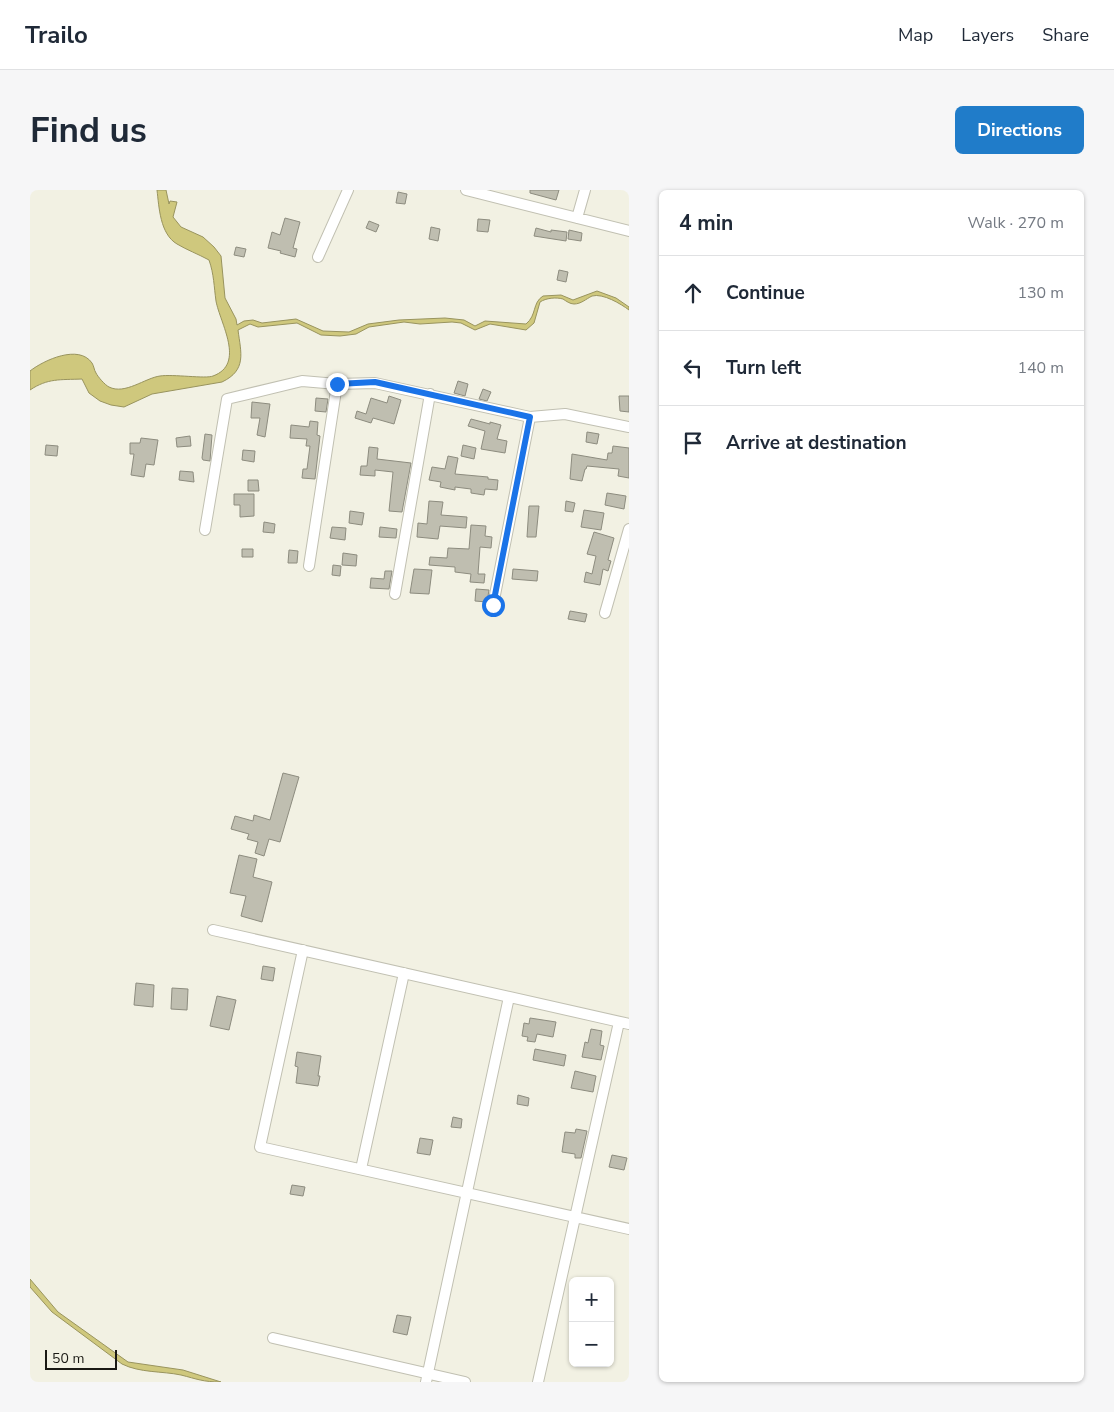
<!DOCTYPE html>
<html lang="en">
<head>
<meta charset="utf-8">
<style>
	:root { --surface:#fff; --page:#f6f6f7; --text:#1f2937; --muted:#747a83; --line:#e0e1e3; --accent:#207cc9 }
	body { margin:0; font-family:"Nunito Sans",sans-serif; background:var(--page); color:var(--text) }
	.controls { position:absolute; right:15px; bottom:15px; display:grid; overflow:hidden; border-radius:8px; box-shadow:0 1px 4px #0004 }
	.controls button { width:45px; height:45px; display:grid; place-items:center; padding:0; border:0; border-bottom:1px solid var(--line); background:var(--surface); color:var(--text); font:25px sans-serif }
	.scale { position:absolute; left:15px; bottom:12px; width:72px; box-sizing:border-box; padding-left:5px; border:2px solid #1a1914; border-top:0; font-size:14px; line-height:18px; white-space:nowrap; color:#1a1914; -webkit-text-stroke:4px #f2f1e3; paint-order:stroke }
	.stop { position:absolute; width:15px; height:15px; margin:-11px; border:4px solid #1a73e8; border-radius:50%; background:#fff }
	.stop.end { background:#1a73e8; border-color:#fff; box-shadow:0 1px 5px #0008 }
	.list { margin:0; padding:0; list-style:none }
	h2 { display:flex; justify-content:space-between; align-items:center; height:65px; margin:0; padding:0 20px; font-size:21px }
	h2 small { font-size:16px; font-weight:400; color:var(--muted) }
	.list li { display:grid; grid-template-columns:32px 1fr auto; gap:15px; align-items:center; box-sizing:border-box; height:75px; padding:0 20px; border-top:1px solid var(--line) }
	.list b { display:block; font-size:19px; white-space:nowrap }
	.list em { font-size:16px; font-style:normal; color:var(--muted) }
	.icon { flex:none; width:28px; height:28px; fill:none; stroke:currentColor; stroke-width:2; stroke-linecap:round; stroke-linejoin:round }
	.map { position:relative; flex:none; width:599px; height:1192px; overflow:hidden; border-radius:8px }
	header { display:flex; align-items:center; gap:30px; box-sizing:border-box; height:70px; padding:0 25px; background:var(--surface); border-bottom:1px solid var(--line) }
	header strong { font-size:24px }
	nav { display:flex; gap:28px; margin-inline-start:auto; font-size:18px }
	.intro { display:flex; align-items:center; justify-content:space-between; box-sizing:border-box; height:120px; padding:0 30px }
	h1 { margin:0; font-size:35px }
	.button { padding:12px 22px; border-radius:8px; background:var(--accent); color:#fff; font-size:18px; font-weight:700 }
	main { display:flex; gap:30px; padding:0 30px }
	aside { flex:1; background:var(--surface); border-radius:8px; box-shadow:0 1px 4px #0004 }
	.map>svg:first-child { display:block }
	.water { fill:#cfc87d; stroke:#99945e }
	.building { fill:#bfbeb0; stroke:#8d8c7f }
	.lines { fill:none; stroke-linecap:round; stroke-linejoin:round }
	.minor-casing { stroke:#c1c0b2; stroke-width:12 }
	.minor { stroke:#fff; stroke-width:10 }
	.route { stroke:#1a73e8; stroke-width:6 }
</style>
</head>
<body>
<header>
<strong>Trailo</strong>
<nav><a>Map</a><a>Layers</a><a>Share</a></nav>
</header>
<div class="intro"><h1>Find us</h1><a class="button">Directions</a></div>
<main>
<div class="map">
<svg width="599" height="1192" viewBox="0 0 599 1192">
	<rect width="100%" height="100%" fill="#f2f1e3"/>
	<path class="water" d="M 127,0 L 136,0 L 139,14 L 140,11 L 147,12 L 143,27 L 151,37 L 173,47 L 184,57 L 191,66 L 195,108 L 206,129 L 207,135 L 214,131 L 223,130 L 232,133 L 266,129 L 293,141 L 319,142 L 338,134 L 369,130 L 415,128 L 434,130 L 445,136 L 455,131 L 496,134 C 507,125 502,113 513,106 L 531,105 L 543,110 L 567,101 L 586,108 L 599,117 L 599,120 C 591,114 573,103 562,106 C 556,109 551,114 544,114 C 540,114 536,111 533,109 C 526,107 516,108 510,112 L 504,133 L 496,140 L 460,134 L 445,140 L 431,133 L 422,132 L 390,134 L 374,132 L 339,137 L 326,144 L 310,146 L 291,145 L 267,133 L 228,137 L 220,134 L 208,140 C 211,163 217,180 192,192 L 122,204 L 94,217 L 81,215 L 70,211 L 59,203 L 52,189 C 30,190 18,188 0,200 L 0,181 C 14,170 49,154 62,173 C 64,176 64,180 66,183 C 68,187 75,195 79,197 C 95,205 115,188 130,186 C 143,184 176,189 183,186 C 216,174 190,133 186,111 C 184,97 184,84 179,70 C 168,64 157,60 147,54 C 130,44 129,17 127,0 Z
		M 0,1089 L 28,1122 L 98,1172 L 153,1180 L 191,1192 C 173,1192 167,1189 151,1185 C 132,1181 110,1183 92,1174 L 22,1122 L 0,1097 Z"/>
	<path class="building" d="M 500,0 L 529,0 L 526,10 L 500,3 Z
		M 368,2 L 377,4 L 375,14 L 366,13 Z
		M 255,28 L 270,32 L 263,58 L 267,59 L 265,67 L 250,63 L 251,61 L 238,58 L 242,42 L 250,45 Z
		M 448,29 L 460,30 L 458,42 L 447,41 Z
		M 339,31 L 349,35 L 346,42 L 336,38 Z
		M 401,37 L 410,39 L 408,51 L 399,49 Z
		M 506,38 L 521,42 L 521,40 L 537,42 L 536,51 L 504,46 Z
		M 539,40 L 552,43 L 551,51 L 538,49 Z
		M 206,57 L 216,59 L 214,67 L 204,65 Z
		M 529,80 L 538,82 L 536,92 L 527,90 Z
		M 428,191 L 438,194 L 435,206 L 424,203 Z
		M 453,199 L 461,202 L 457,211 L 449,209 Z
		M 359,206 L 371,210 L 364,234 L 343,228 L 341,233 L 325,228 L 327,221 L 336,224 L 341,208 L 357,213 Z
		M 589,206 L 599,206 L 599,222 L 590,221 Z
		M 286,208 L 298,209 L 296,222 L 285,221 Z
		M 222,212 L 240,214 L 235,247 L 227,245 L 230,228 L 221,228 Z
		M 441,229 L 460,234 L 460,232 L 471,235 L 467,249 L 477,251 L 475,263 L 451,259 L 455,241 L 438,236 Z
		M 280,231 L 288,232 L 287,245 L 290,246 L 285,289 L 272,288 L 273,279 L 277,279 L 280,256 L 276,256 L 277,249 L 260,248 L 261,235 L 279,237 Z
		M 557,242 L 569,244 L 567,254 L 556,252 Z
		M 175,244 L 182,245 L 180,271 L 173,270 L 172,268 Z
		M 160,246 L 161,256 L 147,257 L 146,248 Z
		M 111,248 L 128,250 L 124,275 L 116,274 L 114,287 L 101,285 L 104,264 L 100,264 L 100,253 L 110,253 Z
		M 16,255 L 28,256 L 27,266 L 15,265 Z
		M 433,255 L 446,258 L 444,269 L 431,266 Z
		M 583,256 L 599,258 L 599,288 L 588,286 L 589,279 L 557,276 L 556,279 L 555,279 L 552,291 L 540,289 L 542,264 L 577,270 L 578,263 L 582,263 Z
		M 339,257 L 348,258 L 347,269 L 381,273 L 372,322 L 359,321 L 363,282 L 345,280 L 345,286 L 330,285 L 331,276 L 337,276 Z
		M 213,260 L 225,261 L 224,272 L 212,270 Z
		M 418,266 L 428,268 L 425,284 L 458,287 L 458,289 L 468,290 L 467,300 L 455,299 L 454,305 L 441,303 L 441,299 L 425,297 L 425,300 L 410,297 L 411,292 L 399,290 L 402,277 L 415,279 Z
		M 150,281 L 163,282 L 164,292 L 149,290 Z
		M 218,290 L 228,290 L 229,301 L 218,301 Z
		M 577,303 L 596,306 L 594,319 L 575,315 Z
		M 204,304 L 224,304 L 224,326 L 210,327 L 210,315 L 204,315 Z
		M 399,311 L 413,312 L 411,325 L 437,327 L 436,338 L 410,336 L 408,349 L 387,347 L 388,333 L 397,334 Z
		M 536,311 L 545,313 L 543,322 L 535,321 Z
		M 499,316 L 509,316 L 506,347 L 497,347 Z
		M 554,320 L 574,323 L 571,340 L 551,337 Z
		M 320,321 L 334,323 L 332,335 L 319,333 Z
		M 234,332 L 245,334 L 244,343 L 233,342 Z
		M 441,335 L 456,336 L 455,346 L 462,347 L 461,358 L 450,357 L 448,384 L 455,384 L 454,393 L 440,392 L 441,384 L 425,382 L 425,377 L 399,375 L 400,367 L 417,368 L 418,358 L 439,359 Z
		M 302,337 L 316,338 L 315,350 L 300,348 Z
		M 350,337 L 367,339 L 366,348 L 349,347 Z
		M 564,342 L 584,348 L 578,370 L 581,371 L 578,381 L 573,379 L 570,395 L 554,392 L 556,382 L 562,384 L 566,366 L 557,364 Z
		M 212,359 L 223,359 L 223,367 L 212,367 Z
		M 259,360 L 268,361 L 267,373 L 258,373 Z
		M 313,363 L 327,365 L 326,376 L 312,375 Z
		M 303,375 L 311,376 L 310,386 L 302,385 Z
		M 384,379 L 402,380 L 399,404 L 380,403 Z
		M 483,379 L 508,381 L 507,391 L 482,389 Z
		M 355,381 L 362,381 L 359,399 L 340,398 L 341,388 L 354,389 Z
		M 446,399 L 459,400 L 457,412 L 445,411 Z
		M 540,421 L 557,424 L 555,432 L 538,429 Z
		M 253,583 L 269,587 L 250,652 L 239,649 L 234,666 L 225,663 L 228,652 L 217,649 L 219,644 L 201,639 L 205,626 L 223,631 L 224,625 L 240,630 Z
		M 209,665 L 227,669 L 223,687 L 242,692 L 232,732 L 211,726 L 216,706 L 200,703 Z
		M 233,776 L 245,778 L 243,791 L 231,789 Z
		M 106,793 L 124,795 L 123,817 L 104,815 Z
		M 142,798 L 158,799 L 157,820 L 141,819 Z
		M 187,806 L 206,810 L 199,840 L 180,836 Z
		M 500,828 L 526,832 L 523,847 L 507,844 L 505,852 L 497,851 L 498,847 L 492,846 L 494,833 L 499,834 Z
		M 561,839 L 572,841 L 570,855 L 574,856 L 571,870 L 552,867 L 555,852 L 558,853 Z
		M 505,859 L 536,865 L 534,876 L 503,870 Z
		M 267,862 L 291,866 L 288,886 L 290,886 L 288,896 L 266,893 L 268,877 L 265,876 Z
		M 545,881 L 566,886 L 563,902 L 541,898 Z
		M 488,905 L 499,908 L 498,916 L 487,914 Z
		M 423,927 L 432,929 L 431,938 L 421,937 Z
		M 546,939 L 557,941 L 551,968 L 545,968 L 545,964 L 532,962 L 535,942 L 545,943 Z
		M 390,948 L 403,950 L 400,965 L 387,963 Z
		M 582,965 L 597,968 L 594,980 L 579,977 Z
		M 262,995 L 275,997 L 273,1006 L 260,1004 Z
		M 367,1125 L 381,1127 L 377,1145 L 363,1142 Z"/>
	<g class="lines">
		<g class="minor-casing">
			<path id="minor" d="M 436,0 L 599,41
				M 547,28 L 555,0
				M 288,67 L 318,0
				M 175,340 L 197,209 L 272,191 L 307,194 L 345,193 L 500,227 L 535,224 L 599,237
				M 279,376 L 307,194
				M 365,404 L 400,204
				M 463,415 L 500,227
				M 575,423 L 599,339
				M 183,740 L 599,834
				M 273,760 L 230,957 L 599,1039
				M 331,979 L 374,783
				M 243,1148 L 435,1192
				M 396,1192 L 479,807
				M 508,1192 L 589,832"/>
		</g>
		<use href="#minor" class="minor"/>
	</g>
	<g class="lines">
		<path class="route" d="M 307,194 L 345,192 L 500,227 L 463,415"/>
	</g>
</svg>
<div class="controls">
<button>+</button>
<button>−</button>
</div>
<div class="scale">50 m</div>
<div class="stop" style="left:463px;top:415px"></div>
<div class="stop end" style="left:307px;top:194px"></div>
</div>
<aside>
<h2>4 min<small>Walk · 270 m</small></h2>
<ul class="list">
<li><svg class="icon" aria-label="ahead" viewBox="0 0 24 24"><path d="M12 20V5M6 11l6-6 6 6"/></svg><div><b>Continue</b></div><em>130 m</em></li>
<li><svg class="icon" aria-label="left" viewBox="0 0 24 24"><path d="M17 20v-9H6M10 6l-5 5 5 5"/></svg><div><b>Turn left</b></div><em>140 m</em></li>
<li><svg class="icon" aria-label="arrive" viewBox="0 0 24 24"><path d="M6 21V4h12l-3 4 3 4H6"/></svg><div><b>Arrive at destination</b></div></li>
</ul>
</aside>
</main>
</body>
</html>
